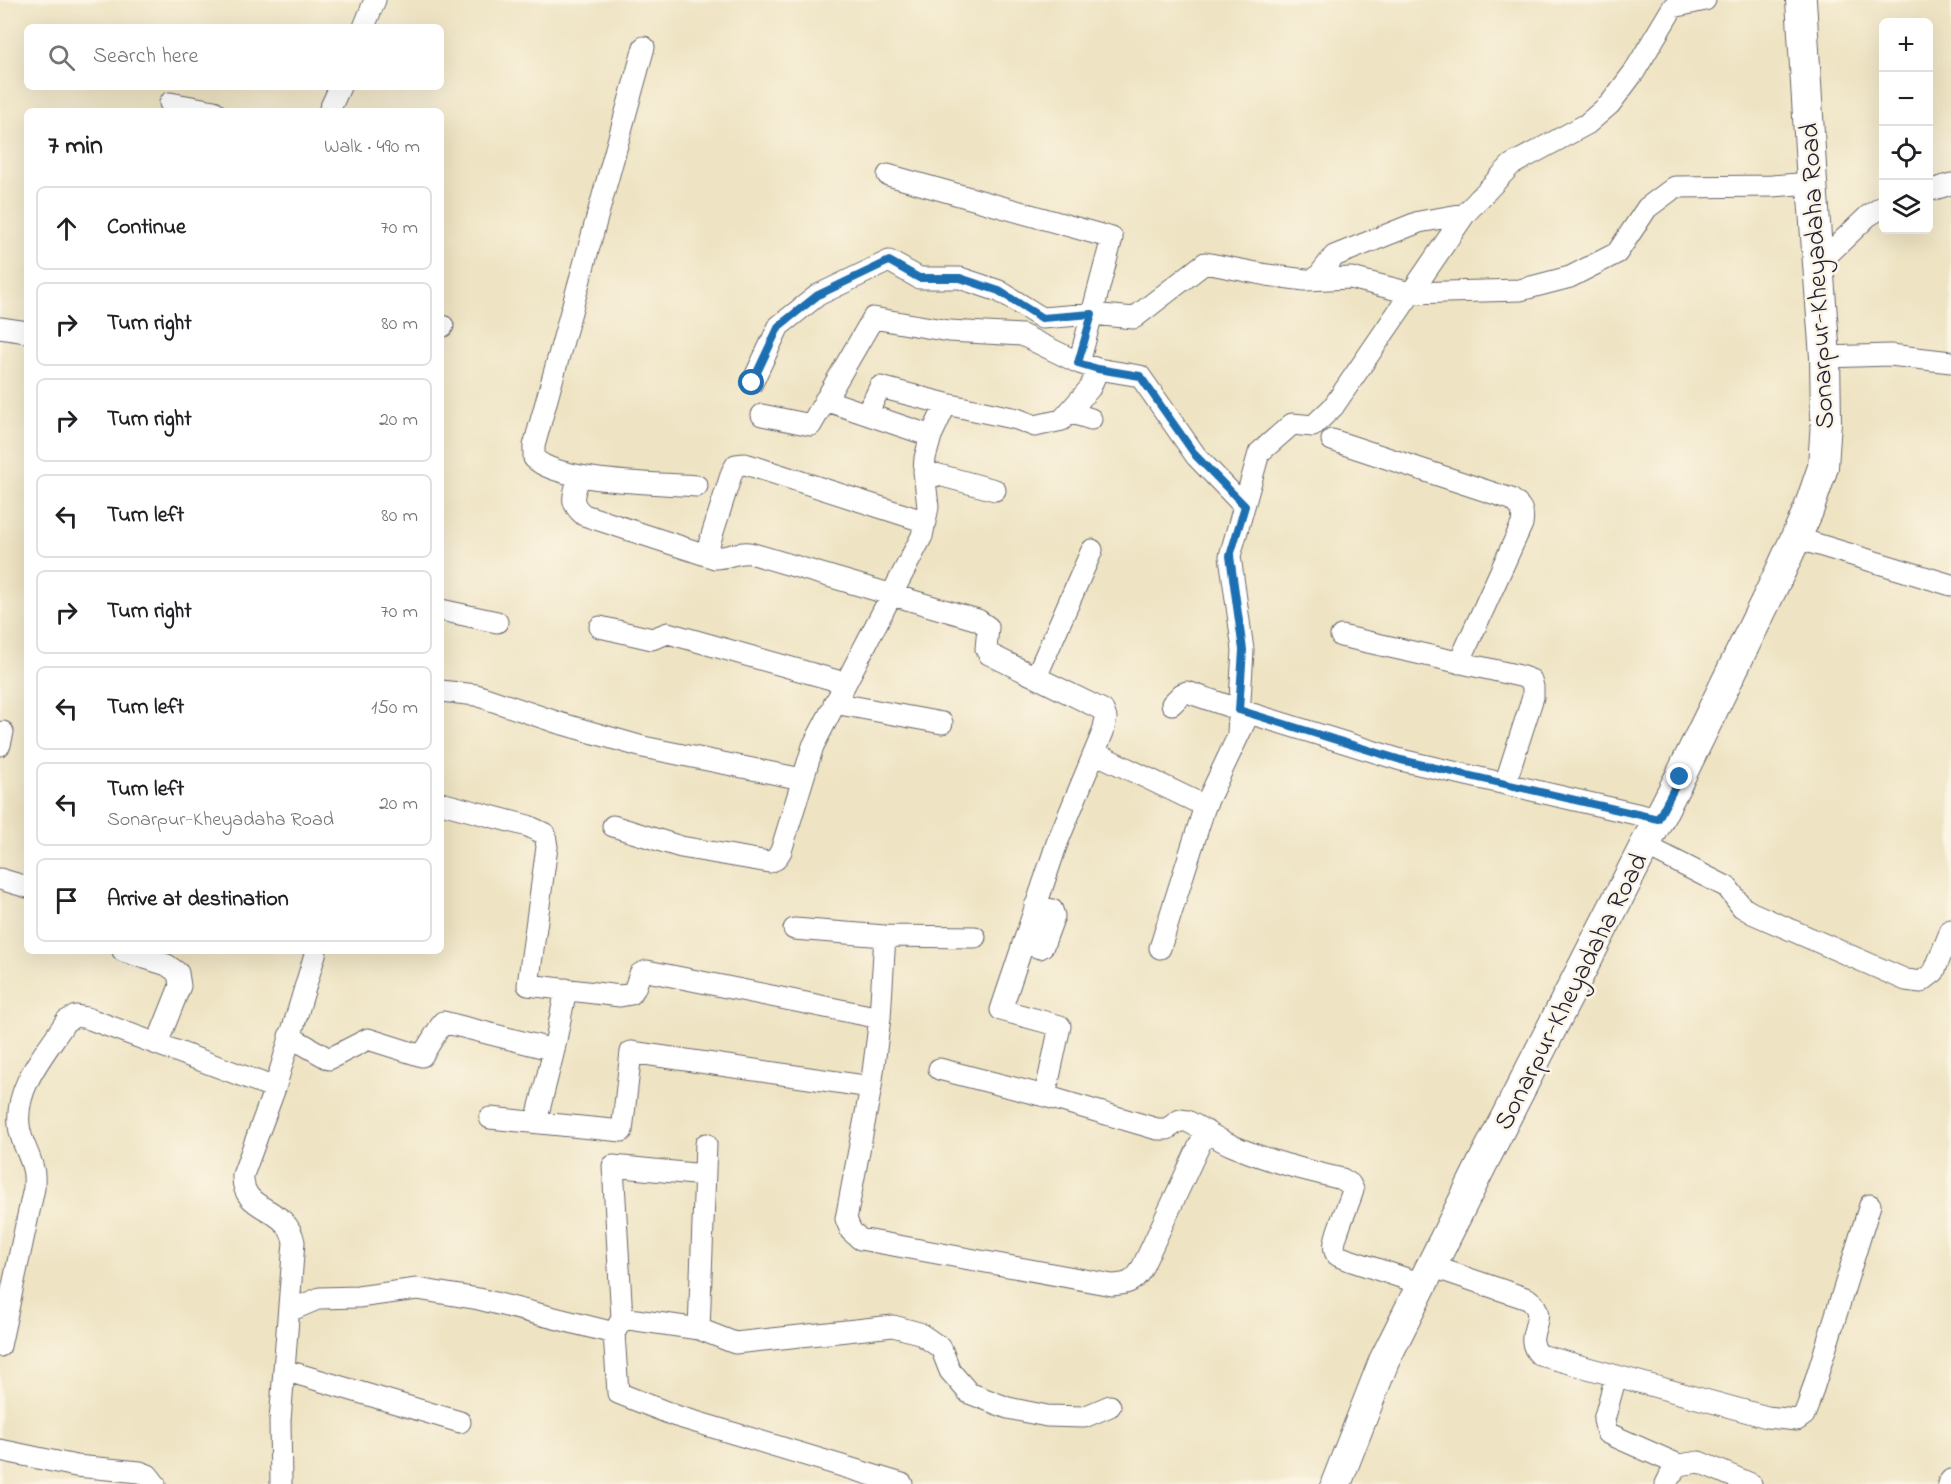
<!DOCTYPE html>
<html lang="en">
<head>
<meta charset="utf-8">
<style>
	:root { --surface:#fff; --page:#f6f6f6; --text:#202124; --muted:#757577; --line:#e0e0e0 }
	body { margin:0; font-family:"Indie Flower",sans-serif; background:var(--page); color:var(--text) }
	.controls { position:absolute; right:18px; top:18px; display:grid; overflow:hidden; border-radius:9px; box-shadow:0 6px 24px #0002 }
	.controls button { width:54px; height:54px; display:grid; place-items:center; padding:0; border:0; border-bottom:2px solid var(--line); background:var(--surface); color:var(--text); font:30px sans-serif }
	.stop { position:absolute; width:18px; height:18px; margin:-14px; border:4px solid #1f6fb2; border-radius:50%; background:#fff }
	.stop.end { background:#1f6fb2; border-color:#fff; box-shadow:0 2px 6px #0008 }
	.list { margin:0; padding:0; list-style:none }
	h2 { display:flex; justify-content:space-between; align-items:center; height:78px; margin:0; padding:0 24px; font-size:26px }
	h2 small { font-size:20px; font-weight:400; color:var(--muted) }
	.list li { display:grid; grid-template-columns:39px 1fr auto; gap:18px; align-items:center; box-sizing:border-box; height:84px; margin:0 12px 12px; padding:0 12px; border:2px solid var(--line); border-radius:9px }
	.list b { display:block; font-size:22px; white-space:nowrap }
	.list p { margin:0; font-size:20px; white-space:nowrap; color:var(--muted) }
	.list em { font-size:20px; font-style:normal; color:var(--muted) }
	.icon { flex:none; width:33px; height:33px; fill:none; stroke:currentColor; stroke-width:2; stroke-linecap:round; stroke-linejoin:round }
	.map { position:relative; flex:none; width:1951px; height:1484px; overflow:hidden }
	.search { position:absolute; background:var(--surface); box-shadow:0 6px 24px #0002; left:24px; top:24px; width:420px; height:66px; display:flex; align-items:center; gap:15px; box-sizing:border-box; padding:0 21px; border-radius:9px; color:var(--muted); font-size:22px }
	.panel { position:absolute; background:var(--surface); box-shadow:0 6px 24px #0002; left:24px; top:108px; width:420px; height:846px; border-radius:9px }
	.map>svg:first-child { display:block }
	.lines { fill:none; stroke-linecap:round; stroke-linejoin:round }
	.minor-casing { stroke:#69666a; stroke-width:23 }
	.secondary-casing { stroke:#69666a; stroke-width:32 }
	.minor { stroke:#fff; stroke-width:21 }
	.secondary { stroke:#fff; stroke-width:30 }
	.route { stroke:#1f6fb2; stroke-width:8 }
	.labels { text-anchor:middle; stroke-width:5; stroke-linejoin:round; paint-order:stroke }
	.street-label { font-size:27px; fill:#22223b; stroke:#fcf5e5 }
</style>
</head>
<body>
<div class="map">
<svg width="1951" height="1484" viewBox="0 0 1951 1484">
	<rect width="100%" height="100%" fill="#fcf5e5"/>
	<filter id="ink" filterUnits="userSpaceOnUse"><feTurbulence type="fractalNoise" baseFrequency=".0167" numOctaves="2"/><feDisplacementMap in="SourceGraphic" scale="12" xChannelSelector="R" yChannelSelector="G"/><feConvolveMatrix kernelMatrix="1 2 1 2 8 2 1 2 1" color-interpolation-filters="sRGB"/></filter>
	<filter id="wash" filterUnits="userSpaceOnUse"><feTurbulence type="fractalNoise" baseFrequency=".008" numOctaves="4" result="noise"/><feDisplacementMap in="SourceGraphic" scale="24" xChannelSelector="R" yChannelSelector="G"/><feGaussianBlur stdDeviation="1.35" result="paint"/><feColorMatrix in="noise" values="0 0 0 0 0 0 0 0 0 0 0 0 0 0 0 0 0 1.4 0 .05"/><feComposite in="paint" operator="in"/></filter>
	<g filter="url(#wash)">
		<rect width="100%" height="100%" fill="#eee3c2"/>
	</g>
	<g filter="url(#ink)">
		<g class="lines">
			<g class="minor-casing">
				<path id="minor" d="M 364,27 L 375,0
					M 644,47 L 534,446 L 534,458 C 558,483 660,483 697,486
					M 170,103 L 214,111
					M 329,111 L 340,87
					M 888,175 L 1112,238 L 1079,363
					M 1928,191 L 1951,184
					M 1818,264 L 1868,216 L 1884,206
					M 1316,279 L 1334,256 L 1419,222 L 1465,214
					M 441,326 L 443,326
					M 0,328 L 27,332
					M 1825,357 L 1890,355 L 1951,362
					M 1098,369 L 1140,376 L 1196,456 L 1244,506
					M 752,383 L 779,326 L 818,295 L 889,261 L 919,278 L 960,278 L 999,291 L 1042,318 L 1092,314 L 1134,318 L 1205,263 L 1267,275 L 1305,280 L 1351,278 L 1410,293 L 1520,290 L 1570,277 L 1617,253 L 1647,208 L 1675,187 L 1772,186 L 1812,183
					M 825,400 L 931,436 L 946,404
					M 1069,412 L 1091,419
					M 762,415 L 811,425 L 873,318 L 949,331 L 1022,335 L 1079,363 L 1098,369 L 1090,388 L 1062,420 L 1035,426 L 1017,419 L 946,404 L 880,387 L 867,414
					M 1332,440 L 1511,499 C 1522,507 1524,511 1522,524 L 1459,663
					M 924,471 L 995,490
					M 579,477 C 574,495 568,502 584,515 L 715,558 C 728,558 738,551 750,553 L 978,620 L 988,627 L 986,649 L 989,654 L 1103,710 L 1106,718 L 1103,732 L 1057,843 L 1001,1010 L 1060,1026 L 1045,1096 L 1157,1129 L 1167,1129 L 1180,1120 L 1187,1121 C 1203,1129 1217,1139 1233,1146 C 1268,1161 1305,1170 1342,1179 L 1350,1184 L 1353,1190 C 1350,1203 1331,1240 1335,1251 C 1336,1256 1341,1257 1346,1259 L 1422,1284
					M 1796,538 L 1951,585
					M 706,554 L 732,472 L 736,465 L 745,464 L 755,467 L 926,522
					M 441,610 L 497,622
					M 600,627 L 652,639 L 668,633 L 845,683
					M 1341,636 L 1520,676 L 1531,680 L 1533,687 L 1533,697 L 1505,784
					M 1036,677 L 1092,550
					M 441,691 L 476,695 L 559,723 L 643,747 L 802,779
					M 834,703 L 942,723
					M 1172,704 L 1182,694 L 1187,692 L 1249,713
					M 1238,733 L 1243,650 L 1230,556 L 1259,453 L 1292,424 L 1313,426 L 1333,407 L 1465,214 L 1511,165 L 1587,124 L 1610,104 L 1634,72 L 1673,7 L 1705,0
					M 0,745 L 3,732
					M 1095,753 L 1205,806
					M 441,803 L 528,826 L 545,834 L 547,847 L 528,985 L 620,996 L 631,994 L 635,988 L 640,974 L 647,971 L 880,1018
					M 613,826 L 681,847 L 769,862 L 776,859 L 781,851 L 813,746 L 922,536 L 928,507 L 924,471 L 925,458 L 931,436
					M 1644,845 L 1727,887 L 1742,907 L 1752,913 L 1906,980 L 1921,982 L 1934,972 L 1951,930
					M 0,879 L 27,887
					M 794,929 L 885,936 L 975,937
					M 885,936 L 880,1018 L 871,1087 L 846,1219 L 851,1231 L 860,1239 L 1112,1285 C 1126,1284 1133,1283 1141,1270 L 1206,1131
					M 1023,943 L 1040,948 L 1043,946 L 1054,916 L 1052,910 L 1035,906
					M 1160,948 L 1205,806 L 1249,713 L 1401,760 L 1658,819
					M 123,951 L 167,965 L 178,973 L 180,986 L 157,1044
					M 289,1036 L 329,1059 L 368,1039 L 422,1056 L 443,1022 L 554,1050
					M 939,1069 L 1045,1096
					M 490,1118 L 622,1131 L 631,1052 L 871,1087
					M 536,1122 L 554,1050 L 566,989
					M 1431,1266 L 1528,1299 C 1553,1317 1519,1335 1540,1355 L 1767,1417 L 1797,1420 L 1804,1415 L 1808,1405 L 1870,1205
					M 289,1311 L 320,1298 L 358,1297 L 417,1289 L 479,1299 L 614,1333 L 618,1393 L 676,1416 L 902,1484
					M 622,1318 L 699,1329 L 735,1343 L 893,1326 L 919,1333 L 941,1348 L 950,1371 L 969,1393 L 1008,1408 L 1047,1416 L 1084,1417 L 1110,1406
					M 699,1329 L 706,1144
					M 616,1330 L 622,1318 L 613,1166 L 704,1175
					M 0,1346 L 34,1188 C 34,1182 35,1175 33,1169 C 30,1154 20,1141 19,1125 C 15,1085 46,1053 66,1021 L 76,1016 L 87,1018 L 275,1088
					M 284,1370 L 460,1422
					M 1616,1376 L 1604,1420 L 1607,1433 L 1679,1465
					M 0,1450 L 76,1466 L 140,1472 L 148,1475 L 155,1484
					M 281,1484 L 280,1421 L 294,1242 C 287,1204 241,1214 243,1175 L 275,1088 L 316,951
					M 1666,1484 L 1670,1476 L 1679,1465 L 1699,1462 L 1751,1484
					M 1948,1484 L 1951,1480"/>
			</g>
			<g class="secondary-casing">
				<path id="secondary" d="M 1336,1484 L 1384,1361 L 1481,1166 L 1680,777 L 1781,570 L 1808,511 L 1823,467 L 1826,421 L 1825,357 L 1812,183 L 1801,0"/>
			</g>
			<use href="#minor" class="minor"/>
			<use href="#secondary" class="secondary"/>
		</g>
	</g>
	<g class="lines" filter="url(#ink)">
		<path class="route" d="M 752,383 L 779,326 L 818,295 L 889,261 L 919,278 L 960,278 L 999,291 L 1042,318 L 1092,314 L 1078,363 L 1098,369 L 1140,376 L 1196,456 L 1245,506 L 1230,556 L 1243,650 L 1239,710 L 1401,760 L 1658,819 L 1680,777"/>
	</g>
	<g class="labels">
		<g class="street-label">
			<text transform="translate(1816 276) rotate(-93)" y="9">Sonarpur-Kheyadaha Road</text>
			<text transform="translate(1570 991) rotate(-63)" y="9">Sonarpur-Kheyadaha Road</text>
		</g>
	</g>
</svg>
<div class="controls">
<button>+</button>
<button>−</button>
<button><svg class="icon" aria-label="locate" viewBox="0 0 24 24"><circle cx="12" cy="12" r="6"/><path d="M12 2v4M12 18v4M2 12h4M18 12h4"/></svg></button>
<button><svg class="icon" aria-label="layers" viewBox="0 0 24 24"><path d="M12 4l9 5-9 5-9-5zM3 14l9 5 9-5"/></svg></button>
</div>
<div class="stop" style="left:752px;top:383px"></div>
<div class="stop end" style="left:1680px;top:777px"></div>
<div class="search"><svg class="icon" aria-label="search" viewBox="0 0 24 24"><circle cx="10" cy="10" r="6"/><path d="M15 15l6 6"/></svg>Search here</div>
<section class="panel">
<h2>7 min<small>Walk · 490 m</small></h2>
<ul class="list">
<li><svg class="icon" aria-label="ahead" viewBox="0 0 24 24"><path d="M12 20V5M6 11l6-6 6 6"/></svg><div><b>Continue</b></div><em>70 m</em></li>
<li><svg class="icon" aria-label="right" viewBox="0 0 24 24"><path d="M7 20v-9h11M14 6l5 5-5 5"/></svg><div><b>Turn right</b></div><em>80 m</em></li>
<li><svg class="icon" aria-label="right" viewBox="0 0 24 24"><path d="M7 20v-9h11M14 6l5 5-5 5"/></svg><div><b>Turn right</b></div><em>20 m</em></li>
<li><svg class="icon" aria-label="left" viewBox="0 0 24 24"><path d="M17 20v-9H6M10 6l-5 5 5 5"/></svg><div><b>Turn left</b></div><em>80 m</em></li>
<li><svg class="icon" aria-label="right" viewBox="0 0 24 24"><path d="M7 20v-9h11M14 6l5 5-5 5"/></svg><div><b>Turn right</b></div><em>70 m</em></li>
<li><svg class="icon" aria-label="left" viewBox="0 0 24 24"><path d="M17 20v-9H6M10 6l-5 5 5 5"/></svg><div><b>Turn left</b></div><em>150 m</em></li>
<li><svg class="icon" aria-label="left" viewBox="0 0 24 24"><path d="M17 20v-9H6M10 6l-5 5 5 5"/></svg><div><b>Turn left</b><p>Sonarpur-Kheyadaha Road</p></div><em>20 m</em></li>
<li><svg class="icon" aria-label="arrive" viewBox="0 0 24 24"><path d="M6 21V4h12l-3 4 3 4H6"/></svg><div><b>Arrive at destination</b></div></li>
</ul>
</section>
</div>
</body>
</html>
